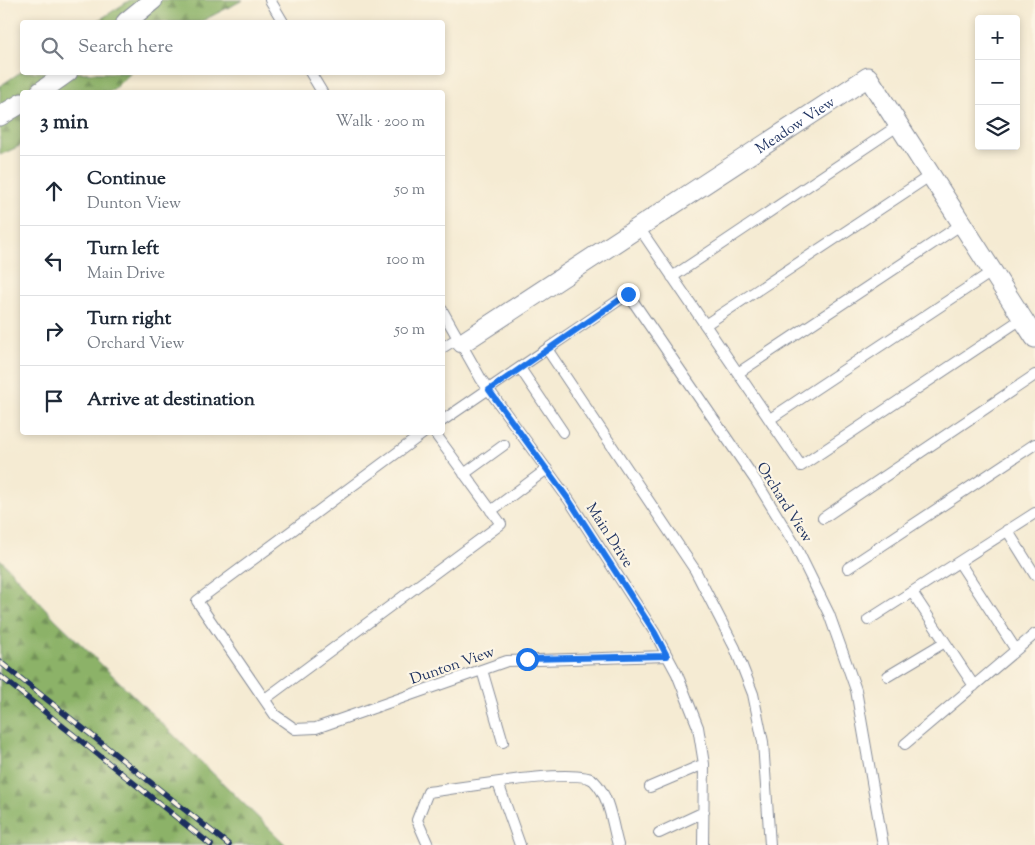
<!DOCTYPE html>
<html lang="en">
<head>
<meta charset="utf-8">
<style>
	:root { --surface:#fff; --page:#f6f6f7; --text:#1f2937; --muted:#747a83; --line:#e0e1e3 }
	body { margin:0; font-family:"Sorts Mill Goudy",serif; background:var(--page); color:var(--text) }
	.controls { position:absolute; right:15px; top:15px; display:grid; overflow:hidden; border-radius:5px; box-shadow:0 2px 8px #0003 }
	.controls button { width:45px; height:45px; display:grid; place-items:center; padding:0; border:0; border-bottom:1px solid var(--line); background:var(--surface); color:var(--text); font:25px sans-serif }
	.stop { position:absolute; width:15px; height:15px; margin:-11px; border:4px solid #1a73e8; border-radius:50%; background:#fff }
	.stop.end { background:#1a73e8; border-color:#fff; box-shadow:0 1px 5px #0008 }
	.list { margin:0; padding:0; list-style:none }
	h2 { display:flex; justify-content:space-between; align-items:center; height:65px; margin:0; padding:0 20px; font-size:21px }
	h2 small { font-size:16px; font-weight:400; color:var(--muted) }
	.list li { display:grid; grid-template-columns:32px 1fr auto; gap:15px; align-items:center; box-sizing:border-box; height:70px; padding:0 20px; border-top:1px solid var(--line) }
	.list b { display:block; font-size:19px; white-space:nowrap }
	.list p { margin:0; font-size:16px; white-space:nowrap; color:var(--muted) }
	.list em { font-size:16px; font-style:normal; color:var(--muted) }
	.icon { flex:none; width:28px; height:28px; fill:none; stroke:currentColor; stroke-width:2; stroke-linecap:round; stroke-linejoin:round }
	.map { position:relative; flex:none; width:1035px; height:845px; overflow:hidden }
	.search { position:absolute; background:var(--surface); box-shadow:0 2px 8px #0003; left:20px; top:20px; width:425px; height:55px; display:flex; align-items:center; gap:12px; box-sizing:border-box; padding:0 18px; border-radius:5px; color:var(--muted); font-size:19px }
	.panel { position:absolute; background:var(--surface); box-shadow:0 2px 8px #0003; left:20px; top:90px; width:425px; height:345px; border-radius:5px }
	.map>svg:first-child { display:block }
	.forest { fill:url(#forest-firs); stroke:#547062 }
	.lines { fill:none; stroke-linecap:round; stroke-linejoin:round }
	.service-casing { stroke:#888d98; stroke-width:12 }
	.minor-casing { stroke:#888d98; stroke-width:21 }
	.service { stroke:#fff; stroke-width:10 }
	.minor { stroke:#fff; stroke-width:19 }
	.rail-casing { stroke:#1b2f5e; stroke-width:5.5 }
	.rail { stroke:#fcf5e5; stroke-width:4; stroke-dasharray:11; stroke-linecap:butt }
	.route { stroke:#1a73e8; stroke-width:6 }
	.labels { text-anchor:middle; stroke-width:4.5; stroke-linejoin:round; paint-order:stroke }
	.street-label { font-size:15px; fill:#1b2f5e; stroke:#fcf5e5 }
</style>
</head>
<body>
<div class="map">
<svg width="1035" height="845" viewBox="0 0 1035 845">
	<defs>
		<pattern id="forest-firs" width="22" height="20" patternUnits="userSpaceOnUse" patternTransform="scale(1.25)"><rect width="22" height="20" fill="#8cb267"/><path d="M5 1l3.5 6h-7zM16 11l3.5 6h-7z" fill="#729158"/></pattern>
	</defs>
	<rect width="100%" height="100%" fill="#fcf5e5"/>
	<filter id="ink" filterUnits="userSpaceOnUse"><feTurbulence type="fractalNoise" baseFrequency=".02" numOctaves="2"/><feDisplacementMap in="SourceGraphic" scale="10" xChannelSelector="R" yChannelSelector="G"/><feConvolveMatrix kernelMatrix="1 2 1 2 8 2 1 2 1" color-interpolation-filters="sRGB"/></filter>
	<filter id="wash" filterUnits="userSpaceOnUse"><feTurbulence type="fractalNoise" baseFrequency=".0096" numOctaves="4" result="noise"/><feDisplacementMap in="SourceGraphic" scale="20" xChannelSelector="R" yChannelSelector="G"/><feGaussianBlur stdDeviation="1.12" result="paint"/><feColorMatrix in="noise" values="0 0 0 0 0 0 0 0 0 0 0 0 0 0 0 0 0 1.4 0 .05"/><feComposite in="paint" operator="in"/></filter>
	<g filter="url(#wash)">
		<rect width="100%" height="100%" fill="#f5ebd3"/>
		<path class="forest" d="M 130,0 L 243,0 L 200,22 L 96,22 Z
			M 22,71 L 22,72 L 131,73 L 110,92 L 22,92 L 22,145 L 0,155 L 0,86 Z
			M 0,559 L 54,618 L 286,845 L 0,845 Z"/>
	</g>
	<g filter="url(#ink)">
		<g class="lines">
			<g class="service-casing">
				<path id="service" d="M 270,0 L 283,22
					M 310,72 L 322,92
					M 640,229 L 801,466 L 1023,318
					M 672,277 L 899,125
					M 442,310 L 481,379 L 569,500 L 655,633 L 677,674 L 698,727 L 704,764 L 703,845
					M 705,325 L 931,175
					M 442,348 L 458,338
					M 547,349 L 628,294 L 756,481 L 795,545 L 829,614 L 856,690 L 883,845
					M 520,368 L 563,432
					M 738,373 L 962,224
					M 770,419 L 993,271
					M 442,421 L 547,349 L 695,570 L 735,648 L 753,694 L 763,742 L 770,845
					M 425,432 L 197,601 L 275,715 L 295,729 L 316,728 L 507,661 L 667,656
					M 464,474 L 504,445
					M 491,511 L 547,469
					M 823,518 L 1035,375
					M 1007,530 L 1035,575
					M 959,562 L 1016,650
					M 848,568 L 1035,444
					M 912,592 L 974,686
					M 868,620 L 1035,513
					M 482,670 L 503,742
					M 888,676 L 945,642
					M 265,699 L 501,524 L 434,432
					M 905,744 L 1035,634
					M 498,783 L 520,845
					M 650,787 L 704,764
					M 659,833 L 704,812
					M 428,845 L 417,820 L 428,792 C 455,789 579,766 594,781 C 610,797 612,824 618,845"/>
			</g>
			<g class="minor-casing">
				<g id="minor">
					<path d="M 126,22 L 153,0"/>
					<path d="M 40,92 L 68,72"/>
					<path d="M 0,116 L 22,103"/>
					<path id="s1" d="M 462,343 L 868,77 L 1035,338"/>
				</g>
			</g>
			<use href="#service" class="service"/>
			<use href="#minor" class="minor"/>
			<g class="rail-casing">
				<path id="rail" d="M 0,662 L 229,845
					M 0,676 L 211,845"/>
			</g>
			<use href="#rail" class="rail"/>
		</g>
	</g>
	<g class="lines" filter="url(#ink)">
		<path class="route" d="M 527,659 L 667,656 L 655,633 L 569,500 L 489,390 L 628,294"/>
	</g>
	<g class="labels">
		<g class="street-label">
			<text dy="5" stroke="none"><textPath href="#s1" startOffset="398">Meadow View</textPath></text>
			<text transform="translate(785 502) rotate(58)" y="5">Orchard View</text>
			<text transform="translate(610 535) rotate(57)" y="5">Main Drive</text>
			<text transform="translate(452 665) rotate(-19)" y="5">Dunton View</text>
		</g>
	</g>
</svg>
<div class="controls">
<button>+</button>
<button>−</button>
<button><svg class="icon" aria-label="layers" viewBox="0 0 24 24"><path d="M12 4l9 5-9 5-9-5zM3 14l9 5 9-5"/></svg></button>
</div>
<div class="stop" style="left:527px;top:659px"></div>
<div class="stop end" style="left:628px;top:294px"></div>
<div class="search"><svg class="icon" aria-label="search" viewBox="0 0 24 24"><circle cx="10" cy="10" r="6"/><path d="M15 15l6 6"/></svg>Search here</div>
<section class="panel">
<h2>3 min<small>Walk · 200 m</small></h2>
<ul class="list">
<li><svg class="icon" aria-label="ahead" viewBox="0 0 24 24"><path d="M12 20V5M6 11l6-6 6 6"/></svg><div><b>Continue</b><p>Dunton View</p></div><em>50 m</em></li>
<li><svg class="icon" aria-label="left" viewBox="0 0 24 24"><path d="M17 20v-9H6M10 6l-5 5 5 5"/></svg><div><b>Turn left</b><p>Main Drive</p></div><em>100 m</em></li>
<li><svg class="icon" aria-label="right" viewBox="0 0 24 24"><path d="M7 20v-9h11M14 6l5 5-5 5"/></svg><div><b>Turn right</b><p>Orchard View</p></div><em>50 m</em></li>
<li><svg class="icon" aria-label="arrive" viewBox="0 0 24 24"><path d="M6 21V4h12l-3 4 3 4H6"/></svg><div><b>Arrive at destination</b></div></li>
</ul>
</section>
</div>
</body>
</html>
